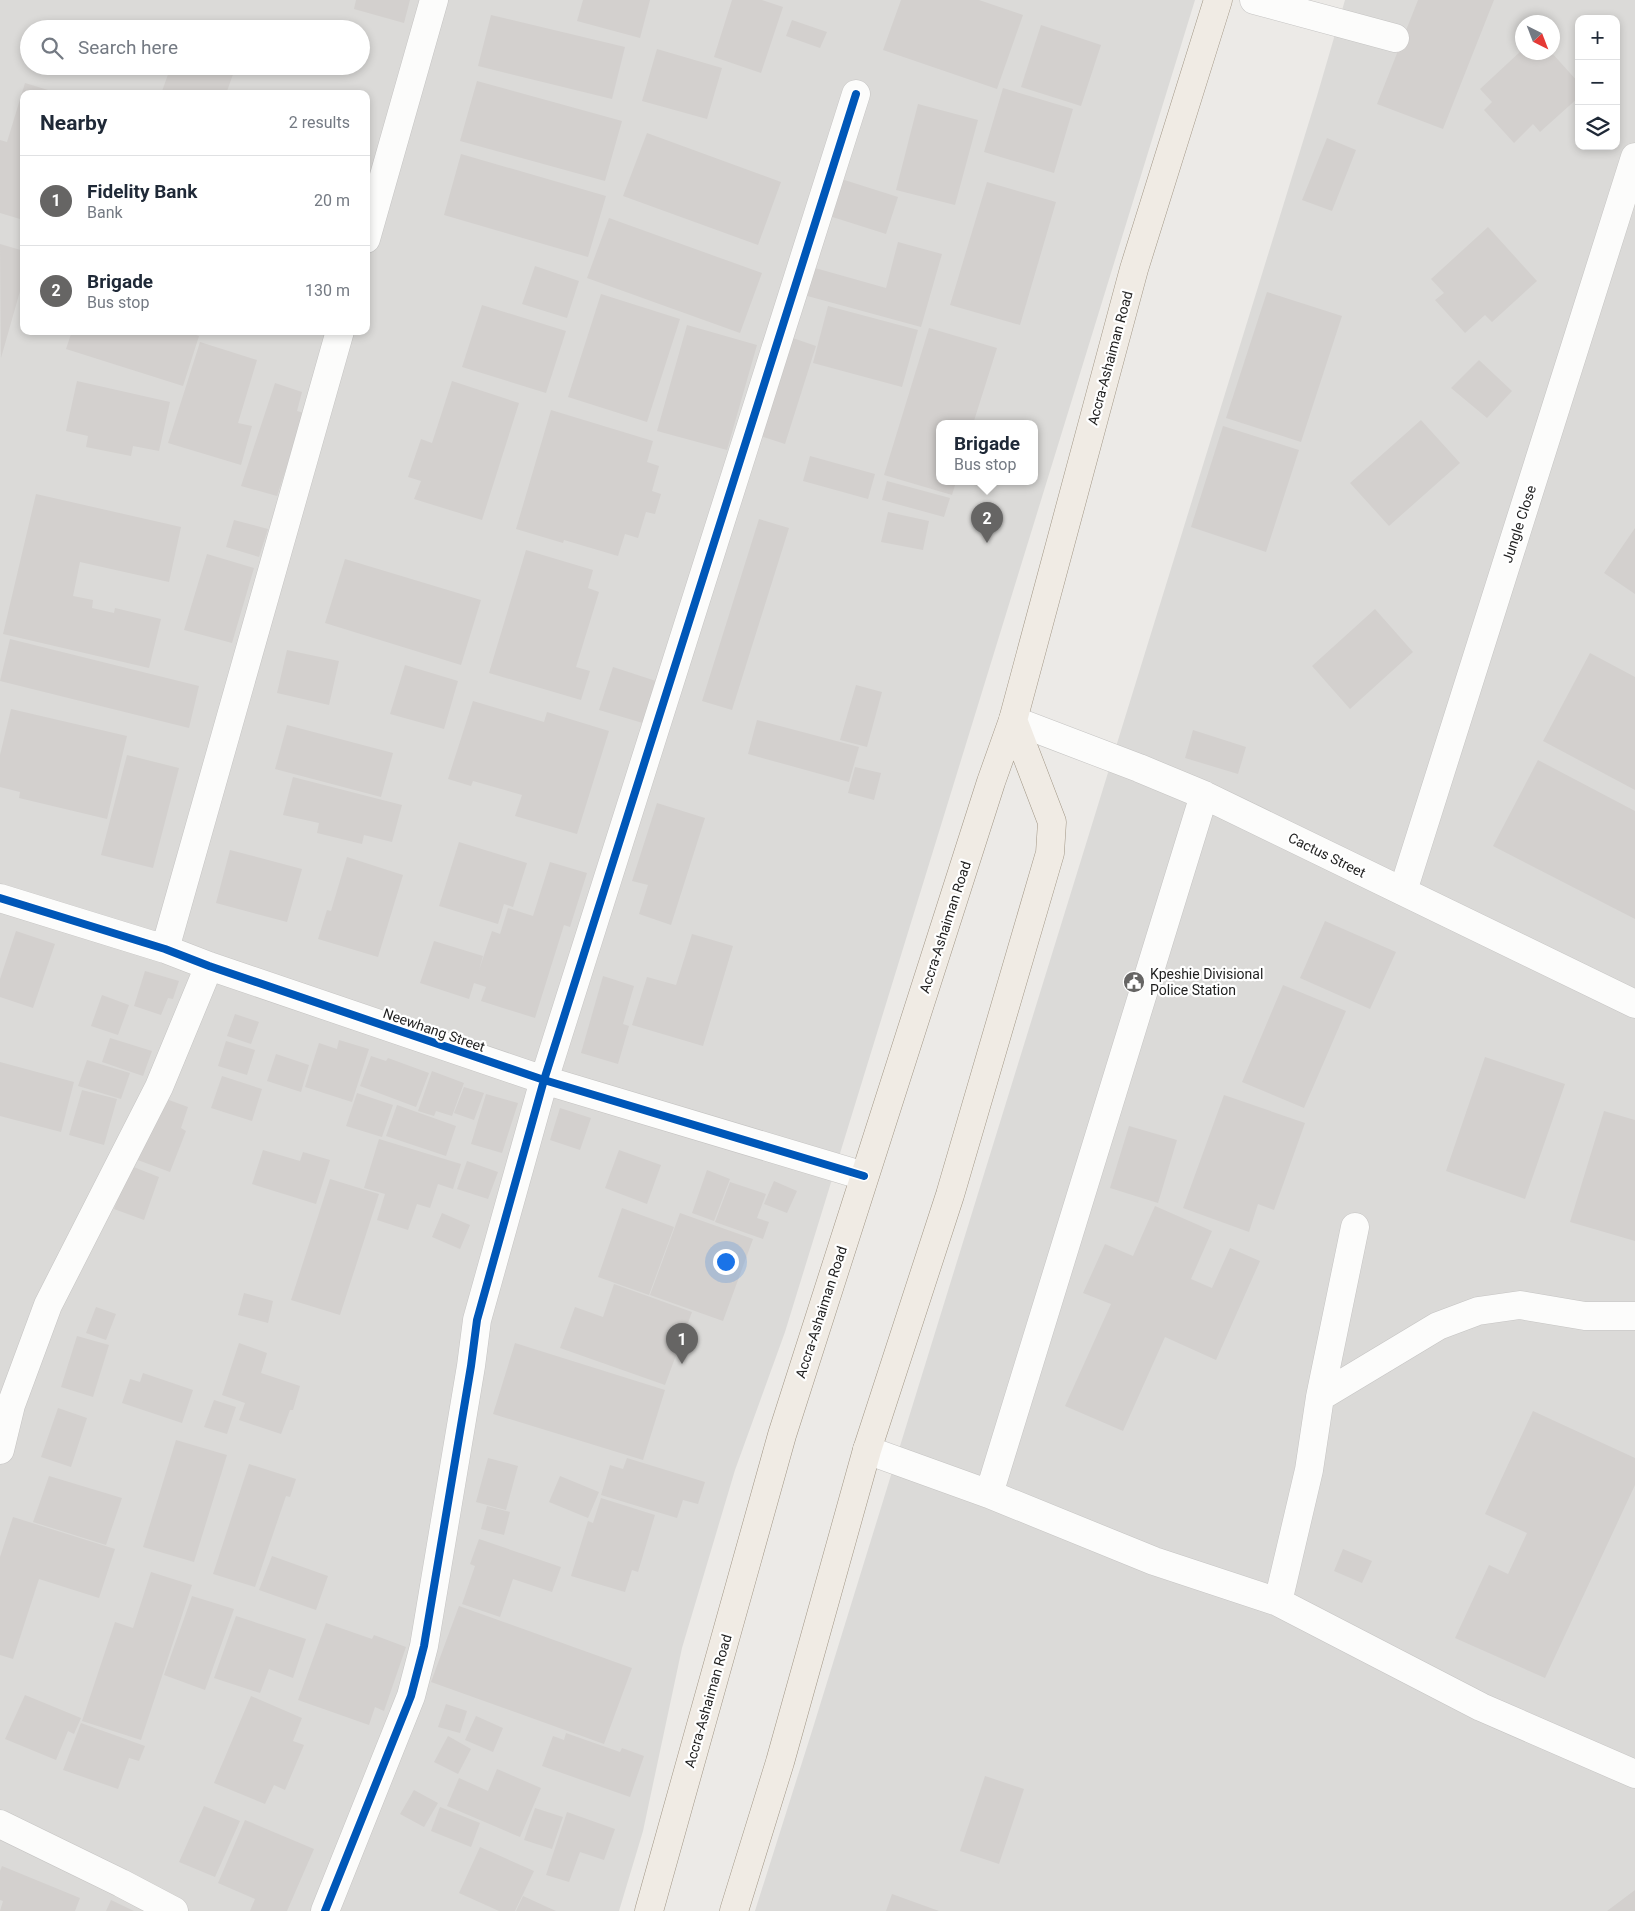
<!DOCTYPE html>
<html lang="en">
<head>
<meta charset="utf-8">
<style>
	:root { --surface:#fff; --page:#f2f2f3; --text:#1f2937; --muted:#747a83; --line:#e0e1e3; --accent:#666564 }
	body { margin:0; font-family:Roboto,sans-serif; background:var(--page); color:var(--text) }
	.controls { position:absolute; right:15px; top:15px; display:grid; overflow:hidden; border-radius:10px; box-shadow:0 2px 8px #0003 }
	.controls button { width:45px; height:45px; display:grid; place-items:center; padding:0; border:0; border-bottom:1px solid var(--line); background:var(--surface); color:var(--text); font:25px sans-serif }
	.compass { position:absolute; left:1515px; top:15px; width:45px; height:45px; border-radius:50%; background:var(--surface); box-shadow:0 2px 8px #0003; rotate:138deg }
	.you { position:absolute; left:725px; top:1261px; width:18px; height:18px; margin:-12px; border:4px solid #fff; border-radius:50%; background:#1a73e8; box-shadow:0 0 0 8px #1a73e833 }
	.badge { display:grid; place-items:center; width:32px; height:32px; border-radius:50%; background:var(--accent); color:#fff; font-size:16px; font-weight:700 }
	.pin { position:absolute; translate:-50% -41px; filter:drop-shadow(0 1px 2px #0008) }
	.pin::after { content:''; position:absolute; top:26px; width:18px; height:15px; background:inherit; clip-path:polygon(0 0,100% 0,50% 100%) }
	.popup { position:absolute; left:936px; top:420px; width:102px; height:65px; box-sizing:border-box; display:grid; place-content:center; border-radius:10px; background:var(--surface); filter:drop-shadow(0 1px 4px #0005); font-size:16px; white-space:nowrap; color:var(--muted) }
	.popup b { font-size:19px; color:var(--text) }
	.popup::after { content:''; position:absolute; left:50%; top:100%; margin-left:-10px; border:10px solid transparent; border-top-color:var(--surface) }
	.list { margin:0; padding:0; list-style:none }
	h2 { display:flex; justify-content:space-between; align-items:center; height:65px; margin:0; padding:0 20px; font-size:21px }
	h2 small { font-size:16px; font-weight:400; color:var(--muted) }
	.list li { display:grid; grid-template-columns:32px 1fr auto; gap:15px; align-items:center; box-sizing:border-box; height:90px; padding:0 20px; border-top:1px solid var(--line) }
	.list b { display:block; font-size:19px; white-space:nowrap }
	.list p { margin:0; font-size:16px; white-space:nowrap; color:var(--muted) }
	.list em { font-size:16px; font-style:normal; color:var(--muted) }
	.icon { flex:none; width:28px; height:28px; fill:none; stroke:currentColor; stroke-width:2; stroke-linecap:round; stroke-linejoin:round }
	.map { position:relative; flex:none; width:1635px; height:1911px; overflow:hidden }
	.search { position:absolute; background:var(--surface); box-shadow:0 2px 8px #0003; left:20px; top:20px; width:350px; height:55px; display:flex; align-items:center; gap:12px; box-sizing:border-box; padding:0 18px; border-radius:28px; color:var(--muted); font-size:19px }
	.panel { position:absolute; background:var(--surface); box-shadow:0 2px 8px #0003; left:20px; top:90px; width:350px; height:245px; border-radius:10px }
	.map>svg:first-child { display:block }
	.residential { fill:#dbdad8; fill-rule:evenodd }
	.building { fill:#d3d0ce }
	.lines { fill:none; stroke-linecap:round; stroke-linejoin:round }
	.minor-casing { stroke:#c5c4c3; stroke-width:29 }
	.major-casing { stroke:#a19685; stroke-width:29 }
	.minor { stroke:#fcfcfb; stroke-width:28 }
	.major { stroke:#f0ebe4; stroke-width:28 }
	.cycleway-casing { stroke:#fff; stroke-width:11 }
	.cycleway { stroke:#0057b8; stroke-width:8 }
	.labels { text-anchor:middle; stroke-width:4.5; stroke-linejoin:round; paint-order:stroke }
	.street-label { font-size:14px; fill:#1e1e1e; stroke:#fff }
	.poi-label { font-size:14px; fill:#1e1e1e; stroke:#fff; text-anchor:start }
</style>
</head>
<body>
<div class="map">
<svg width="1635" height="1911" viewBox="0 0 1635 1911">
	<rect width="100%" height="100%" fill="#eceae7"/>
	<path class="residential" d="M 0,0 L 1195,0 L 785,1332 L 735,1470 L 682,1648 L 643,1831 L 619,1911 L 0,1911 ZM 29,29 L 361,29 L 361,66 L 29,66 ZM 24,94 L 366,94 L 366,331 L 24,331 ZM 940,424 L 1034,424 L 1034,482 L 940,482 Z
		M 1345,0 L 1635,0 L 1635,1911 L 755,1911 L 812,1731 L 1317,96 ZM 1579,19 L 1616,19 L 1616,146 L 1579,146 ZM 1522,22 L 1552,22 L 1552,52 L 1522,52 Z"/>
	<path class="building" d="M 356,0 L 410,0 L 404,23 L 354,9 Z
		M 583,0 L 650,0 L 640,38 L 577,21 Z
		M 732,0 L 762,0 L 783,7 L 761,73 L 714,57 Z
		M 901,0 L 979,0 L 1023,15 L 997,89 L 883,50 Z
		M 1418,0 L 1494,0 L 1443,129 L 1377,104 Z
		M 491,15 L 625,47 L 612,99 L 478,66 Z
		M 792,20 L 827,32 L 820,48 L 786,36 Z
		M 187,22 L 206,28 L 206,29 L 185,29 Z
		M 1041,25 L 1101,45 L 1081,106 L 1021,87 Z
		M 657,49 L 722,68 L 707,119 L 642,101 Z
		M 1522,50 L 1522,52 L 1551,52 L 1579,83 L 1579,97 L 1540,132 L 1533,124 L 1514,143 L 1484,110 L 1492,102 L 1480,89 Z
		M 171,66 L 236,66 L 226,94 L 161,94 Z
		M 477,81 L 622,121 L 605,181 L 460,141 Z
		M 25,83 L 58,93 L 24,94 L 24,213 L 22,212 L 20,219 L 0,213 L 0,140 L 7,142 Z
		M 1003,88 L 1073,109 L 1054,173 L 984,152 Z
		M 918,104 L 978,120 L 955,205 L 896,190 Z
		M 647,133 L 781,182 L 758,245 L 623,196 Z
		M 1327,138 L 1356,150 L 1332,211 L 1302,200 Z
		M 461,154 L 606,196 L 588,257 L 444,215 Z
		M 835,177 L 898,197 L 886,234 L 823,214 Z
		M 987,182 L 1056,202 L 1020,325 L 950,305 Z
		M 609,218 L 762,273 L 740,333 L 587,278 Z
		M 1488,227 L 1537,281 L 1492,322 L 1485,315 L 1465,333 L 1435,300 L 1444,293 L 1431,279 Z
		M 898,242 L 942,254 L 921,327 L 800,294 L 808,266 L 886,288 Z
		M 0,244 L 24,251 L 24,277 L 1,358 Z
		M 535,266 L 579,281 L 567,318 L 522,304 Z
		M 1267,292 L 1342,316 L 1301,442 L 1226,418 Z
		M 601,294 L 680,319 L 647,422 L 568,397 Z
		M 482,305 L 566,331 L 546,393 L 462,367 Z
		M 828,306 L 918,330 L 902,387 L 813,363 Z
		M 687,325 L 757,345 L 727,450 L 657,431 Z
		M 929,328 L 997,348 L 973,424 L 940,424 L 940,482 L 956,482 L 952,495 L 884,475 Z
		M 72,331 L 184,331 L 199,336 L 183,386 L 66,349 Z
		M 784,335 L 816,346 L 785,444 L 751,433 Z
		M 200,342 L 257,360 L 238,423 L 252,426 L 241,465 L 168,443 Z
		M 1479,360 L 1512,391 L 1487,418 L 1451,388 Z
		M 77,381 L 170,402 L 159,451 L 133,446 L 131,456 L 86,447 L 88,436 L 66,431 Z
		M 452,381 L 519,403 L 482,520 L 414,499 L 421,481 L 408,477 L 421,439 L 432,443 Z
		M 275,383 L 302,392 L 297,411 L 304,413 L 277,496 L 241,486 Z
		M 551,410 L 653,441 L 647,462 L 659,466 L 652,491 L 661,494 L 655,514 L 646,512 L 638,538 L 625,534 L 618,556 L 564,540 L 563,543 L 516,529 Z
		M 1421,420 L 1460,463 L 1389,526 L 1350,483 Z
		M 1223,426 L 1299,450 L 1266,552 L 1191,527 Z
		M 810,456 L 875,474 L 868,499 L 803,481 Z
		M 887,481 L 950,498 L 944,517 L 882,500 Z
		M 36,494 L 181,527 L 169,582 L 80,562 L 73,596 L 93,600 L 92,608 L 114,613 L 115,608 L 161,619 L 149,668 L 3,634 Z
		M 888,512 L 929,521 L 923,550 L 881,542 Z
		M 759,519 L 789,528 L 732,710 L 702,701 Z
		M 234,520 L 268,529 L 259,557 L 226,547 Z
		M 1635,528 L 1635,594 L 1604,573 Z
		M 526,550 L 593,570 L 588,588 L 599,592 L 576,667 L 590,671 L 581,700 L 489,673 Z
		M 207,554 L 254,568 L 232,643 L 184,630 Z
		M 345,559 L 481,600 L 461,665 L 325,623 Z
		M 1375,609 L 1413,652 L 1350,709 L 1312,666 Z
		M 10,639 L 199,686 L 189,728 L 0,681 Z
		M 287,650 L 339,661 L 329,705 L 277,693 Z
		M 1590,653 L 1635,677 L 1635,790 L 1543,741 Z
		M 405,665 L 458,681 L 444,729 L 390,714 Z
		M 613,667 L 659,682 L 646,724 L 599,710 Z
		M 856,685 L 882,692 L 867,747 L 840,740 Z
		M 473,701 L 544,722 L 547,712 L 609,731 L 577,834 L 515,816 L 522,795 L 473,781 L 471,786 L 448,779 Z
		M 11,709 L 127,736 L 107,819 L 19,798 L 20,792 L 0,787 L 0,755 Z
		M 757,720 L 859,747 L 849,782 L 748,754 Z
		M 287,725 L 393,753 L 381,797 L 275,769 Z
		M 1193,730 L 1246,747 L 1238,774 L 1185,758 Z
		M 127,755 L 179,768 L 153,868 L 101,855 Z
		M 1538,760 L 1635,811 L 1635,919 L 1493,846 Z
		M 855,767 L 881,773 L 874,800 L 848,793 Z
		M 293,777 L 402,805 L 392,842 L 364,835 L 362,844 L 317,833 L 319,823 L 283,815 Z
		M 657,803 L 705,818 L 671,925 L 639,914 L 648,885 L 632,881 Z
		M 459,842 L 527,863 L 513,907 L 504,904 L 498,924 L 439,906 Z
		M 230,850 L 302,869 L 287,922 L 216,903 Z
		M 347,857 L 403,875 L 378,957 L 318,939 L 327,910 L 331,911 Z
		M 550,862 L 587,873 L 570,927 L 564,925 L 535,1018 L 481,1001 L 486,987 L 474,983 L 469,999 L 420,983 L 434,941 L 483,956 L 479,970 L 492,931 L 500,934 L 508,908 L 533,916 Z
		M 1325,921 L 1396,952 L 1370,1009 L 1300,978 Z
		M 16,931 L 55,944 L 33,1008 L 0,997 L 0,979 Z
		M 692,934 L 733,946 L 703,1046 L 632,1025 L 647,977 L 676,985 Z
		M 145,971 L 179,981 L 173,999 L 168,998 L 161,1015 L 134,1006 Z
		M 603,976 L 634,986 L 623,1024 L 629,1026 L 618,1064 L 581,1053 Z
		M 1283,985 L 1346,1011 L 1304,1108 L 1242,1082 Z
		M 102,995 L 129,1005 L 118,1035 L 91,1026 Z
		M 235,1014 L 259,1022 L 251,1044 L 227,1036 Z
		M 110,1038 L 152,1051 L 143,1076 L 102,1062 Z
		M 339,1040 L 369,1049 L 352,1102 L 305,1087 L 319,1043 L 337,1049 Z
		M 226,1041 L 255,1050 L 247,1075 L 218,1066 Z
		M 276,1054 L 309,1065 L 301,1092 L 267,1081 Z
		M 371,1056 L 386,1061 L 388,1058 L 429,1073 L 416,1107 L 360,1086 Z
		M 1485,1057 L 1565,1084 L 1525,1199 L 1446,1171 Z
		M 87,1060 L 130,1073 L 121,1099 L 78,1086 Z
		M 0,1062 L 74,1082 L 61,1132 L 0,1116 Z
		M 432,1071 L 464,1083 L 452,1116 L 436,1111 L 434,1116 L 418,1111 Z
		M 222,1076 L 262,1089 L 252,1121 L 211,1108 Z
		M 464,1087 L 484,1093 L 474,1120 L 454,1113 Z
		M 82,1090 L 117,1099 L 104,1145 L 69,1135 Z
		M 357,1093 L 393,1105 L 382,1137 L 346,1126 Z
		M 486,1094 L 518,1103 L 502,1153 L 471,1144 Z
		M 1224,1095 L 1305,1123 L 1274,1210 L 1258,1204 L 1249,1232 L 1183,1208 Z
		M 158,1096 L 188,1107 L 181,1128 L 186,1131 L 170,1172 L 135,1159 Z
		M 397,1105 L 456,1126 L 446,1156 L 386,1136 Z
		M 560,1108 L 591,1118 L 580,1150 L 550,1140 Z
		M 1604,1111 L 1635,1120 L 1635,1241 L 1570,1222 Z
		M 1129,1126 L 1177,1140 L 1158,1203 L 1110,1188 Z
		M 379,1139 L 461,1164 L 453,1189 L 438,1184 L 430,1208 L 417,1204 L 408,1230 L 377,1220 L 385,1194 L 364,1188 Z
		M 263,1150 L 300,1161 L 303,1152 L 330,1160 L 316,1204 L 252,1184 Z
		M 619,1150 L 661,1165 L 647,1204 L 605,1188 Z
		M 467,1161 L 498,1172 L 488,1199 L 457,1189 Z
		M 131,1166 L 159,1177 L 144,1220 L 114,1209 Z
		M 707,1170 L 730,1179 L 714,1221 L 692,1213 Z
		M 330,1179 L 379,1194 L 340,1315 L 291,1300 Z
		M 774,1181 L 797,1191 L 787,1213 L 764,1204 Z
		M 730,1182 L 766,1194 L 757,1218 L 769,1222 L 763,1239 L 715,1222 Z
		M 1155,1206 L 1212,1231 L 1191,1279 L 1212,1288 L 1230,1248 L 1260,1261 L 1216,1360 L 1165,1337 L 1123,1431 L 1065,1406 L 1111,1304 L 1083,1293 L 1105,1244 L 1133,1256 Z
		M 622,1208 L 674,1227 L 649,1295 L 598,1277 Z
		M 442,1213 L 470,1225 L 460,1249 L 432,1237 Z
		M 680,1213 L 753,1239 L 723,1321 L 650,1295 Z
		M 614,1284 L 692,1312 L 665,1385 L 560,1348 L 575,1307 L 603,1317 Z
		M 244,1293 L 273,1301 L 268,1323 L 238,1315 Z
		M 96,1307 L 116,1314 L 106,1340 L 86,1333 Z
		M 77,1336 L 109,1345 L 93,1397 L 61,1387 Z
		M 239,1343 L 267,1353 L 261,1373 L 300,1386 L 293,1410 L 290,1410 L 281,1434 L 239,1420 L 245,1403 L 222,1395 Z
		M 515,1343 L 665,1390 L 643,1460 L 493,1414 Z
		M 143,1373 L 193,1390 L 182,1423 L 122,1403 L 130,1379 L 140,1382 Z
		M 214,1400 L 236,1407 L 227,1434 L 204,1427 Z
		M 58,1408 L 87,1418 L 71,1467 L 41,1457 Z
		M 1533,1411 L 1635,1458 L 1635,1485 L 1545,1678 L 1455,1638 L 1489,1565 L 1508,1574 L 1527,1533 L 1485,1514 Z
		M 176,1440 L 227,1455 L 194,1562 L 143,1547 Z
		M 488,1458 L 518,1466 L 506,1510 L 476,1502 Z
		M 627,1458 L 705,1482 L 698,1504 L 683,1500 L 677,1518 L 601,1495 L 610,1465 L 623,1469 Z
		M 249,1464 L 296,1479 L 290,1497 L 286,1496 L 255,1587 L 213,1574 Z
		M 49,1476 L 122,1498 L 106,1545 L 33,1522 Z
		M 560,1476 L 599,1492 L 588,1518 L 549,1502 Z
		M 601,1498 L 655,1515 L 638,1572 L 632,1570 L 625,1592 L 571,1576 L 588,1521 L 593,1523 Z
		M 487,1506 L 510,1512 L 504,1535 L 481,1529 Z
		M 13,1517 L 115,1549 L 99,1598 L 39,1579 L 13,1659 L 0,1655 L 0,1557 Z
		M 479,1539 L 561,1567 L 552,1592 L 513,1579 L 500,1617 L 462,1604 L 475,1566 L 470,1564 Z
		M 1343,1549 L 1372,1561 L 1362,1583 L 1334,1571 Z
		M 272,1556 L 328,1576 L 316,1610 L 259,1590 Z
		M 151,1572 L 192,1585 L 141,1740 L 82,1721 L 115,1622 L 133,1628 Z
		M 192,1596 L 234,1609 L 205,1690 L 164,1675 Z
		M 459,1606 L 632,1668 L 604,1744 L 431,1682 Z
		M 236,1616 L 306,1639 L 293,1678 L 269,1669 L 260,1693 L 214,1678 Z
		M 326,1623 L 372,1639 L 374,1635 L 406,1647 L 384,1711 L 375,1707 L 369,1725 L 298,1700 Z
		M 25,1695 L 81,1718 L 74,1734 L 68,1731 L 56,1760 L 5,1739 Z
		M 251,1696 L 302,1718 L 293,1741 L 304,1745 L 285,1790 L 274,1785 L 265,1804 L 214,1783 Z
		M 446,1704 L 467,1711 L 460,1733 L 438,1727 Z
		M 476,1716 L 503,1728 L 493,1752 L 465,1740 Z
		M 81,1723 L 145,1746 L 139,1761 L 129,1758 L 118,1789 L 63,1770 Z
		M 566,1733 L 620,1752 L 622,1748 L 644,1756 L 630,1797 L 542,1766 L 553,1736 L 564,1740 Z
		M 448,1736 L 471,1749 L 458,1774 L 434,1762 Z
		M 497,1769 L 541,1788 L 520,1837 L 447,1806 L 459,1778 L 488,1791 Z
		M 985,1776 L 1024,1789 L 999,1864 L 960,1851 Z
		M 414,1790 L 438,1803 L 424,1827 L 400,1814 Z
		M 204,1806 L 240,1821 L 215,1877 L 179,1862 Z
		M 440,1807 L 480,1823 L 471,1847 L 431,1831 Z
		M 535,1808 L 563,1817 L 552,1849 L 524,1840 Z
		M 567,1812 L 615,1829 L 604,1860 L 580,1852 L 569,1882 L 546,1875 Z
		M 245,1820 L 314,1849 L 287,1911 L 250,1911 L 255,1899 L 218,1883 Z
		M 480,1847 L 534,1871 L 515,1911 L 499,1911 L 459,1893 Z
		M 2,1866 L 80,1898 L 75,1911 L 0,1911 L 3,1901 L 0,1900 L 0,1871 Z
		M 1635,1890 L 1635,1911 L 1607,1911 Z
		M 892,1894 L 939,1911 L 886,1911 Z
		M 523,1896 L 556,1911 L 516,1911 Z
		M 111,1900 L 134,1911 L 106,1911 Z"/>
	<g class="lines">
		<g class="minor-casing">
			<path id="minor" d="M 1254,0 L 1395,38
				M 366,239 L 434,0
				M 1013,720 L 1139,768 L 1204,795 L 1635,1004
				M 1403,891 L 1635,157
				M 0,898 L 165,949 L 209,966 L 544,1080 L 864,1176
				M 165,949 L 340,331
				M 1320,1397 L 1438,1326 L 1478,1311 L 1520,1305 L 1585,1316 L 1635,1316
				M 0,1450 L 11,1405 L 48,1305 L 159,1087 L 209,966
				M 867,1450 L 989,1494 L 1154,1561 L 1278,1602 L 1481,1707 L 1635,1774
				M 989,1494 L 1204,795
				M 1278,1602 L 1309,1470 L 1320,1397 L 1355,1227
				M 0,1824 L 121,1883 L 174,1911
				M 325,1911 L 411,1696 L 424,1646 L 471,1366 L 477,1320 L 544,1080 L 856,94"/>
		</g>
		<g class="major-casing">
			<path id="major" d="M 649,1911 L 782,1435 L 991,782 L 1013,720 L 1134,269 L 1218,0
				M 734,1911 L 780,1762 L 867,1450 L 950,1195 L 1050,853 L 1052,822 L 1013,720"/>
		</g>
		<use href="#minor" class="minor"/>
		<use href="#major" class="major"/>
		<g class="cycleway-casing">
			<path id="cycleway" d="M 0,898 L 165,949 L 209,966 L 544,1080 L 864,1176
				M 325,1911 L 411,1696 L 424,1646 L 471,1366 L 477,1320 L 544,1080 L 856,94"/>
		</g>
		<use href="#cycleway" class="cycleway"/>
	</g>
	<defs>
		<g id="civic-disc" transform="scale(1.125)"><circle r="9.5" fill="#666564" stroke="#fff"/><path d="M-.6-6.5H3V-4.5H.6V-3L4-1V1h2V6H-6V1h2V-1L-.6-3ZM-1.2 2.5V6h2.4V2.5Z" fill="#fff"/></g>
	</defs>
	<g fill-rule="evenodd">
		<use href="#civic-disc" x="1134" y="982"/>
	</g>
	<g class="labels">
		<g class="street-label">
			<text transform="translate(1110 358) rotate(-75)" y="5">Accra-Ashaiman Road</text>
			<text transform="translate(1519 524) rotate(-72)" y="5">Jungle Close</text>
			<text transform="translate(1327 855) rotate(26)" y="5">Cactus Street</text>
			<text transform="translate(945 927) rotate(-72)" y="5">Accra-Ashaiman Road</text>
			<text transform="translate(434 1030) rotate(19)" y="5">Neewhang Street</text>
			<text transform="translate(821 1312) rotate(-72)" y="5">Accra-Ashaiman Road</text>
			<text transform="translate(708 1701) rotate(-74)" y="5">Accra-Ashaiman Road</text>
		</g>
		<g class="poi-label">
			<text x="1150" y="979">Kpeshie Divisional<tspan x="1150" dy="16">Police Station</tspan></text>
		</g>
	</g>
</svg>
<div class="controls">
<button>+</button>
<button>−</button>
<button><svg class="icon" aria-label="layers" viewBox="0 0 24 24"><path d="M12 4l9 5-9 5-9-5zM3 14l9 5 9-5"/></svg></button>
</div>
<svg class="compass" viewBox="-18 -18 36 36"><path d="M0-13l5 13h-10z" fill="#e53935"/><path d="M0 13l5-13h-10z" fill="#747a83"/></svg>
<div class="you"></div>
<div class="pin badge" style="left:682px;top:1364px">1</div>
<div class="pin badge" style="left:987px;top:543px">2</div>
<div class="popup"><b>Brigade</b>Bus stop</div>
<div class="search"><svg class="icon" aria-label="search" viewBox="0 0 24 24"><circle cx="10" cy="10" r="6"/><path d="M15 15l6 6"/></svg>Search here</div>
<section class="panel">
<h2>Nearby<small>2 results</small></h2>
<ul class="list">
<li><span class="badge">1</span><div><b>Fidelity Bank</b><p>Bank</p></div><em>20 m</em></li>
<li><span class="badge">2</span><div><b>Brigade</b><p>Bus stop</p></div><em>130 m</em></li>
</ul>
</section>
</div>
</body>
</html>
